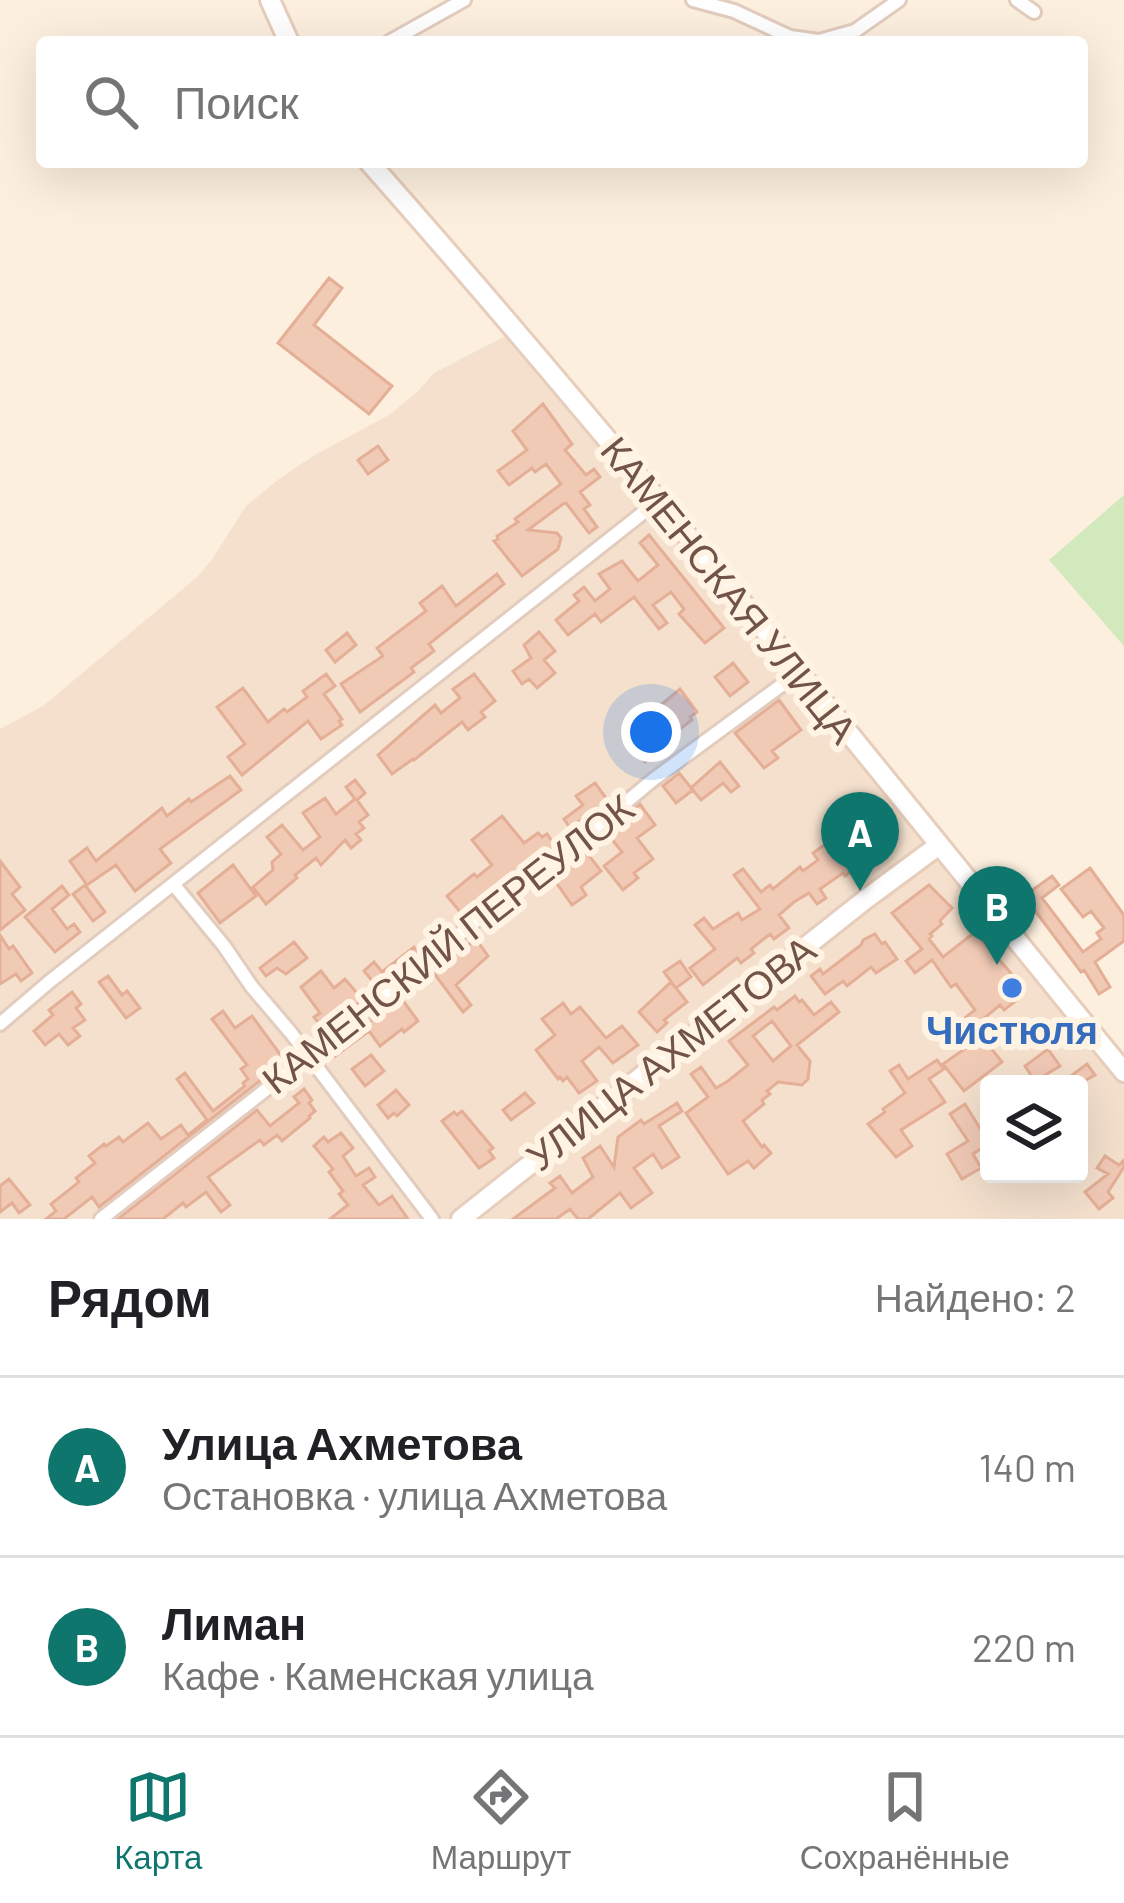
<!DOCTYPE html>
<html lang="ru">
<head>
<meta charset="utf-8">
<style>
	:root { --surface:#fff; --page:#f2f2f2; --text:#202124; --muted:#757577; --line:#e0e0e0; --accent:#0f766e }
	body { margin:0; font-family:Barlow,sans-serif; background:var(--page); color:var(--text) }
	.controls { position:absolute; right:36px; bottom:36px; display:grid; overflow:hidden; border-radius:12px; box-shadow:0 12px 48px #0002 }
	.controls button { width:108px; height:108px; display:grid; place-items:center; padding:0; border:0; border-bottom:3px solid var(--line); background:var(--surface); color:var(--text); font:60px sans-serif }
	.you { position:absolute; left:651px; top:732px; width:42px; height:42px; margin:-30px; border:9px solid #fff; border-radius:50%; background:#1a73e8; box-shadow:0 0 0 18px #1a73e833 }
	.badge { display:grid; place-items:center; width:78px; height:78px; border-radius:50%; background:var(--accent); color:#fff; font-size:39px; font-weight:700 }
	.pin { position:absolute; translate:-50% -99px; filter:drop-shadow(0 3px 6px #0008) }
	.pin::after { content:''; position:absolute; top:63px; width:42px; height:36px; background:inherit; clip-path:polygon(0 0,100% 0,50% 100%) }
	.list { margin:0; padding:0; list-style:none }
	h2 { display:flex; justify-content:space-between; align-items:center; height:156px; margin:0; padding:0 48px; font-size:51px }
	h2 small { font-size:39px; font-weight:400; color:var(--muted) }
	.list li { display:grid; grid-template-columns:78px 1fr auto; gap:36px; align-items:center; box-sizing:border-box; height:180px; padding:0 48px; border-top:3px solid var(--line) }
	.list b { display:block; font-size:45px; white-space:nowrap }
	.list p { margin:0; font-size:39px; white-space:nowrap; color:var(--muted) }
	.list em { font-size:39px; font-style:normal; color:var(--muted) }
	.icon { flex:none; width:66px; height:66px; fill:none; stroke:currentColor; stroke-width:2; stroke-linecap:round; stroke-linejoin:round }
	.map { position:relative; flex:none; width:1124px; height:1219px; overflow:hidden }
	.search { position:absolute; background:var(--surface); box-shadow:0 12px 48px #0002; left:36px; right:36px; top:36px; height:132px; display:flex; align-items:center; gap:30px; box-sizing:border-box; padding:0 42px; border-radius:12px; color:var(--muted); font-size:45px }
	.sheet { height:516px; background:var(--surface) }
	nav { display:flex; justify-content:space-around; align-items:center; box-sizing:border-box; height:168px; border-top:3px solid var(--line); background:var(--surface); font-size:33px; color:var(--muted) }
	nav a { display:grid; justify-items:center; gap:6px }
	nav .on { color:var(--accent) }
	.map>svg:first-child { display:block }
	.residential { fill:#f4e0cd; fill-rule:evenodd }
	.green { fill:#d2e9bd }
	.building { fill:#f1cab6; stroke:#e4af96; stroke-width:3; fill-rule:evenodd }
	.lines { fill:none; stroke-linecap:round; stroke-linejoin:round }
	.street-casing { stroke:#e2ccbe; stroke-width:18 }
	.secondary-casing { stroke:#e7cdbb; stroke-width:24 }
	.street { stroke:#fff; stroke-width:12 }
	.secondary { stroke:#fff; stroke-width:18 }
	.shop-dot { fill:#3f7fe0; stroke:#fff3e4; stroke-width:4.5 }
	.labels { text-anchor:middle; stroke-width:12; stroke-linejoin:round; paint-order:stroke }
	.street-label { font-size:39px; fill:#725347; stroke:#fff3e4 }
	.shop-label { font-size:39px; font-weight:bold; fill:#366cbe; stroke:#fff3e4 }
</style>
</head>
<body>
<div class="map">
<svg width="1124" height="1219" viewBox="0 0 1124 1219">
	<rect width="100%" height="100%" fill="#fcefde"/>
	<path class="residential" d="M 515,331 L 1124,1072 L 1124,1219 L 0,1219 L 0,729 L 43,706 L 196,578 L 211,561 L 246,506 L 279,479 L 313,456 L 389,415 L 416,393 L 434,373 ZM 989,1084 L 1079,1084 L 1079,1174 L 989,1174 Z"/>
	<path class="green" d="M 1124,495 L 1124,646 L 1049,560 Z"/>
	<path class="building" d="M 329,278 L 342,288 L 314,325 L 392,386 L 369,414 L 278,343 Z
		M 543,404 L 572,444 L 565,450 L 586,475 L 594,469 L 600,477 L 580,492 L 590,505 L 584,509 L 597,527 L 589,533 L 566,503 L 563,504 L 528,530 L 557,533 L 561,538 L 558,549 L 522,576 L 494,541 L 498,539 L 497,536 L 518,522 L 515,519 L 561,484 L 546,464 L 535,472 L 532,468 L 509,485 L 498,471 L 527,450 L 513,431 Z
		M 378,446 L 388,460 L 368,474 L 358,460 Z
		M 649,535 L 724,628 L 705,643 L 679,614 L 684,609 L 671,592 L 653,605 L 667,623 L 659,629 L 634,597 L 601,622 L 595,614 L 568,635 L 556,620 L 579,601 L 574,595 L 584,587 L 595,601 L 610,589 L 599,574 L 622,561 L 638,581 L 658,565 L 640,543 Z
		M 497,574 L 504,584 L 429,644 L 434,651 L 411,668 L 414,672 L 360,712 L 341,684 L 383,656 L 377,648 L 426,611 L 420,603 L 442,586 L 456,606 Z
		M 539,632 L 555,651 L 544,660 L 555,673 L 537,688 L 529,679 L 522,684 L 513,671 L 531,658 L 524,645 Z
		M 347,633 L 356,645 L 335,662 L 326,650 Z
		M 733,663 L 748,682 L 730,696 L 715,677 Z
		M 326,674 L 335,686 L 324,694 L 342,719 L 339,721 L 342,725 L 321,739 L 308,721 L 242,775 L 228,757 L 245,744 L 217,707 L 243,688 L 268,722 L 284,709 L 287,712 L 307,697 L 303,691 Z
		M 474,674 L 495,701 L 481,712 L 485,717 L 468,730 L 462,722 L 414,760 L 413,759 L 392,774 L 378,755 L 435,705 L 441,713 L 460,698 L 453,689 Z
		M 680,689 L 697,712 L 690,717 L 692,720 L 660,744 L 663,748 L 645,762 L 636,750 L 654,735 L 643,720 Z
		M 779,700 L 801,730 L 772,751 L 778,758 L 764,768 L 735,733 Z
		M 720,762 L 739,786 L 731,792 L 723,783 L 701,800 L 691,788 Z
		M 679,773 L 693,790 L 676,803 L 663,786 Z
		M 230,776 L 241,790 L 160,849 L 171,863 L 135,891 L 116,865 L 87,885 L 70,861 L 87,848 L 96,861 L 162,808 L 167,816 L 189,799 L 191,802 Z
		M 355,780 L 365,793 L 357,800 L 368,815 L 359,822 L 364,828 L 356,834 L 361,840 L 351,848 L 345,840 L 321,865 L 316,858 L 295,875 L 297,878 L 266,904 L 253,887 L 273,870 L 272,862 L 281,854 L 267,837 L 282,825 L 303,850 L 320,837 L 303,813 L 325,798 L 336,814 L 355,799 L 346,787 Z
		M 595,783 L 609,802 L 578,822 L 581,826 L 573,832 L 564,819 L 583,805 L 576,796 Z
		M 640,804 L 655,825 L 637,838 L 653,859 L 634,873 L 638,878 L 623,890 L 604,866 L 622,852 L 606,832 Z
		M 857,806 L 869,824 L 874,820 L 894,846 L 854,874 L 852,871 L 845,876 L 843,873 L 820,889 L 826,898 L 817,904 L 809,893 L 794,902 L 779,915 L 789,928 L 774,939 L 770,934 L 751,949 L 754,953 L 741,963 L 737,958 L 703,985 L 690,968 L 715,949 L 695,925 L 704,918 L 713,929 L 738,913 L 742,920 L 760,909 L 734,875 L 743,869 L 761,892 L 770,885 L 773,889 L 800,867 L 803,871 L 818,860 L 813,853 L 831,840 L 826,833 L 851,817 L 847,813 Z
		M 502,816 L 524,843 L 538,833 L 542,837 L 547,834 L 556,847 L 507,883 L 504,880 L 461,913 L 447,896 L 474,874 L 477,877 L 492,865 L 472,840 Z
		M 586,852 L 601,871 L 581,887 L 586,895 L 572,905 L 553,878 Z
		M 0,861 L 20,887 L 12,894 L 25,910 L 0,930 Z
		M 233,865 L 256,896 L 220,923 L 198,893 Z
		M 1090,868 L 1124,915 L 1124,941 L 1095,962 L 1110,987 L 1099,994 L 1084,970 L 1081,972 L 1024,896 L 1052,876 L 1059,885 L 1042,898 L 1083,952 L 1101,939 L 1097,933 L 1104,928 L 1091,911 L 1083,917 L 1061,889 Z
		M 85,885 L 105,912 L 93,921 L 73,894 Z
		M 929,885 L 952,908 L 940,921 L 942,924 L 930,934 L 932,936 L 929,939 L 943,957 L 975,932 L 1023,987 L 1013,995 L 1017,1000 L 1004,1010 L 1000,1005 L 982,1020 L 989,1028 L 980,1035 L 966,1017 L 975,1010 L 956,984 L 951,987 L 932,960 L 915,973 L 906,961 L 922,949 L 892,913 Z
		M 62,886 L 69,895 L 52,909 L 67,929 L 74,924 L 80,932 L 55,952 L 25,917 Z
		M 875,934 L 882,944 L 885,942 L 897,959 L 876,973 L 871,967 L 847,986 L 843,981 L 825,994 L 811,976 L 820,969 L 823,974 L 861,945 L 863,940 Z
		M 0,935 L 9,949 L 13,946 L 32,973 L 21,981 L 16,974 L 0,984 Z
		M 476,939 L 488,956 L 456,985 L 471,1005 L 463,1012 L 433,972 Z
		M 294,942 L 307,958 L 286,974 L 277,968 L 266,976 L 260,968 Z
		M 414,947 L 420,954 L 378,988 L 364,971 L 374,962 L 382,972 Z
		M 680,961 L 691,977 L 676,988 L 687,1002 L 664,1020 L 667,1023 L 657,1032 L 639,1012 L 671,982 L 675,987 L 664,972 Z
		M 321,971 L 334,988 L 345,979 L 363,1000 L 322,1032 L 323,1029 L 314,1017 L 320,1013 L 301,987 Z
		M 108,976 L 122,995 L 127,991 L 140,1008 L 126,1018 L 99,982 Z
		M 72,992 L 81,1004 L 76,1008 L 85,1020 L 73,1028 L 80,1036 L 68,1045 L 59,1034 L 45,1045 L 34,1031 L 53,1015 L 49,1010 Z
		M 795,996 L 799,1002 L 802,1000 L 814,1015 L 831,1002 L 839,1012 L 797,1045 L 810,1061 L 808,1079 L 802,1085 L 778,1082 L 767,1091 L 770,1094 L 762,1100 L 764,1104 L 743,1121 L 762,1147 L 764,1145 L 771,1153 L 754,1168 L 748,1161 L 728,1174 L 686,1113 L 708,1097 L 691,1074 L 701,1067 L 716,1088 L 728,1081 L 748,1065 L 729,1041 L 774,1007 L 777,1010 ZM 772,1021 L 791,1046 L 773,1061 L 753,1036 Z
		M 401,998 L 418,1021 L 404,1032 L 402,1029 L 380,1046 L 369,1031 L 331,1059 L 328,1054 Z
		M 563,1003 L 571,1014 L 580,1007 L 606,1038 L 622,1026 L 638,1045 L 613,1063 L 599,1047 L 582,1061 L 597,1081 L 579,1093 L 567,1077 L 563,1081 L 560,1077 L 558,1079 L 536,1050 L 555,1035 L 542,1019 Z
		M 223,1011 L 235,1028 L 252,1016 L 285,1061 L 99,1207 L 92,1197 L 64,1219 L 46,1219 L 56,1211 L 51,1204 L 79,1182 L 76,1178 L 95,1163 L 89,1156 L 104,1144 L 106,1146 L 119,1137 L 123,1142 L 148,1123 L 161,1139 L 181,1125 L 188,1135 L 207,1120 L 177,1079 L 185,1073 L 213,1111 L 245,1086 L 243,1083 L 248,1079 L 241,1069 L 247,1065 L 212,1019 Z
		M 982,1037 L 1002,1062 L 964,1091 L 943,1064 Z
		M 1048,1049 L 1060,1066 L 1035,1081 L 1025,1066 Z
		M 371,1055 L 384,1071 L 365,1086 L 352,1069 Z
		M 937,1060 L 944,1069 L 929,1079 L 945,1102 L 901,1130 L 912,1146 L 896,1157 L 868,1124 L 885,1112 L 883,1109 L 905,1093 L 890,1071 L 899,1065 L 908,1079 Z
		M 1087,1064 L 1095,1075 L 1079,1084 L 1060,1084 Z
		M 304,1089 L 312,1100 L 309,1103 L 315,1111 L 309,1116 L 310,1118 L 282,1141 L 277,1135 L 264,1145 L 260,1140 L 208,1177 L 230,1205 L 221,1212 L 206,1192 L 186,1207 L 183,1203 L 163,1219 L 118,1219 L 257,1110 L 270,1126 L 299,1103 L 294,1097 Z
		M 396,1090 L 409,1105 L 397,1116 L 394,1113 L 388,1118 L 378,1105 Z
		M 525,1093 L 534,1103 L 511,1120 L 503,1110 Z
		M 677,1103 L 682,1111 L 659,1126 L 679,1157 L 662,1168 L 653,1154 L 634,1168 L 652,1193 L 631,1208 L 620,1193 L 588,1219 L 578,1219 L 570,1209 L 556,1219 L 513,1219 L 555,1188 L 550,1183 L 560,1176 L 572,1193 L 593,1177 L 583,1158 L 600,1146 L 614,1167 L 618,1137 L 641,1120 L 644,1124 Z
		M 965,1104 L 989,1143 L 973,1154 L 981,1168 L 962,1179 L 947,1154 L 968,1141 L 950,1114 Z
		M 462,1111 L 493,1148 L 489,1151 L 494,1158 L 479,1168 L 442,1121 L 454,1112 L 457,1115 Z
		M 341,1133 L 353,1148 L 343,1156 L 356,1176 L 369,1168 L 375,1177 L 363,1185 L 379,1205 L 392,1196 L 408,1219 L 330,1219 L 348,1205 L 339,1194 L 343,1191 L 329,1172 L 333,1169 L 314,1146 L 324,1137 L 328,1142 Z
		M 1105,1156 L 1119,1165 L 1124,1160 L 1124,1167 L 1108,1192 L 1113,1198 L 1099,1209 L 1085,1192 L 1108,1174 L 1097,1168 Z
		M 9,1179 L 30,1205 L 19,1213 L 12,1203 L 0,1212 L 0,1186 Z"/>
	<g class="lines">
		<g class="street-casing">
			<path id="street" d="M 693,0 L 734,11 L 790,37 L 819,41 L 855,31 L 899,0
				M 1017,0 L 1034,12
				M 389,42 L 464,0
				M 174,885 L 224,946 L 252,987 L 291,1033 L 432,1219
				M 0,1024 L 49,982 L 658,501
				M 101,1219 L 399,985 L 491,908 L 560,857 L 654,779 L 798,673"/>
		</g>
		<g class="secondary-casing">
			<path id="secondary" d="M 270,0 L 289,42
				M 369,162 C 630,457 875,767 1124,1072
				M 461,1219 L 866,899 L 939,845"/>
		</g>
		<use href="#street" class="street"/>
		<use href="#secondary" class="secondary"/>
	</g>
	<circle class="shop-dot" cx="1012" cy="988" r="12"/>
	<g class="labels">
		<g class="street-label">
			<text transform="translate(729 590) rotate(51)" y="14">КАМЕНСКАЯ УЛИЦА</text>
			<text transform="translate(448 944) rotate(-38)" y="14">КАМЕНСКИЙ ПЕРЕУЛОК</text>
			<text transform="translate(671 1053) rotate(-38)" y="14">УЛИЦА АХМЕТОВА</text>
		</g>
		<g class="shop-label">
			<text x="1012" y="1044">Чистюля</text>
		</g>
	</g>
</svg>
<div class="controls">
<button><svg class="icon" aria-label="layers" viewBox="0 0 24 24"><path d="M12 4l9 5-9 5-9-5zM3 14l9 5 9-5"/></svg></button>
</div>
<div class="you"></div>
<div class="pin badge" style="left:860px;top:891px">A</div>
<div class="pin badge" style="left:997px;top:965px">B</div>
<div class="search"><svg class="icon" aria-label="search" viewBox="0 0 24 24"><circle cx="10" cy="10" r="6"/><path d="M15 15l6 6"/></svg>Поиск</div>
</div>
<section class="sheet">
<h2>Рядом<small>Найдено: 2</small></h2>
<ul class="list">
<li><span class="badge">A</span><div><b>Улица Ахметова</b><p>Остановка · улица Ахметова</p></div><em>140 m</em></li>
<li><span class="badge">B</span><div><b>Лиман</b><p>Кафе · Каменская улица</p></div><em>220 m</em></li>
</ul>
</section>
<nav>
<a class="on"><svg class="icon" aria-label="map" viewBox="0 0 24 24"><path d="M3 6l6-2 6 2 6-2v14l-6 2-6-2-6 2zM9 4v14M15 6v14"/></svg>Карта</a>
<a><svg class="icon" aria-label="directions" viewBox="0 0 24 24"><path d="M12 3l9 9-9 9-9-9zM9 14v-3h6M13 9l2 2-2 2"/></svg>Маршрут</a>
<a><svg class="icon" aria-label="saved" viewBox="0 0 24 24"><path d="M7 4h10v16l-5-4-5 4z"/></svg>Сохранённые</a>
</nav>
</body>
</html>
